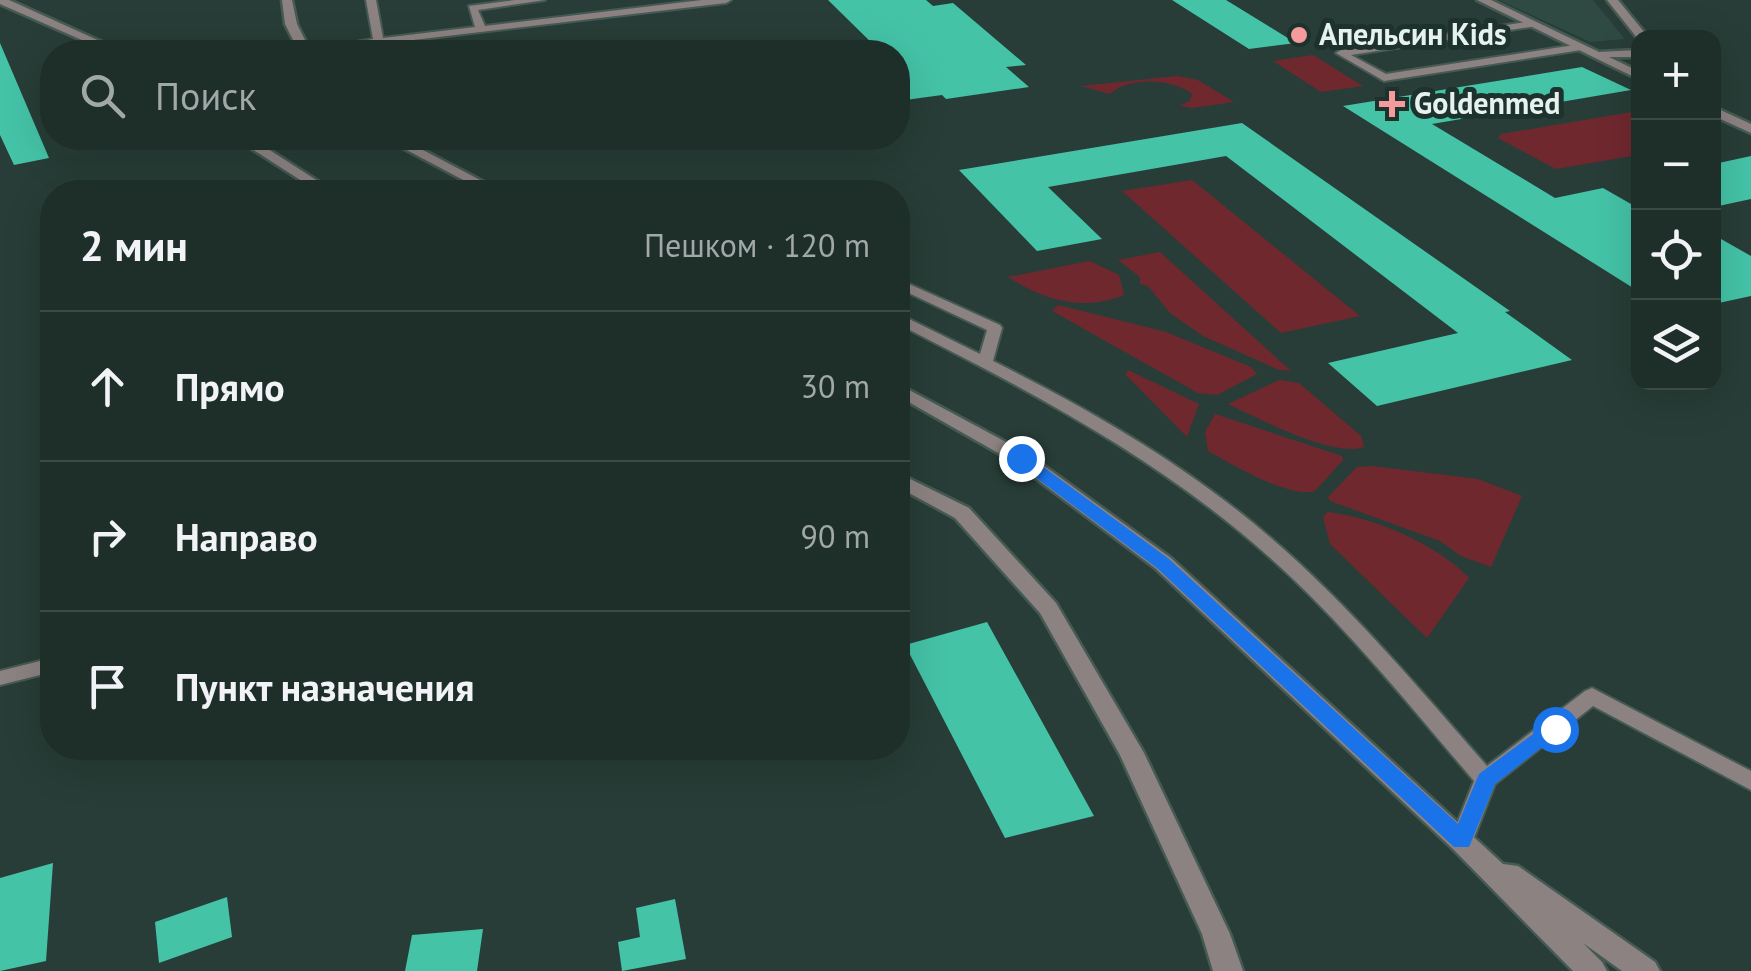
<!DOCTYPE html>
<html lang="ru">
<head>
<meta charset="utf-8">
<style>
	:root { --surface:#1e2e29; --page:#263631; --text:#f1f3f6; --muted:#a1a8a8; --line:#3c4a46 }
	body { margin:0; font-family:"PT Sans",sans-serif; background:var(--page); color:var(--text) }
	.controls { position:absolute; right:30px; top:30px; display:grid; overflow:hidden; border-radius:20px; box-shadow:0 10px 40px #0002 }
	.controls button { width:90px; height:90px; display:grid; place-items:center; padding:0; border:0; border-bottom:2px solid var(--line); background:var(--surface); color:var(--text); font:50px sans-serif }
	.stop { position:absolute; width:30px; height:30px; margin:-22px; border:8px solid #1a73e8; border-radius:50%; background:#fff }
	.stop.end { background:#1a73e8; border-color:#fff; box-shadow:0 2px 10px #0008 }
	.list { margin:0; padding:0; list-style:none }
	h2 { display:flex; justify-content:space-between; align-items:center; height:130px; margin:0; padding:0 40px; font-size:42px }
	h2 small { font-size:32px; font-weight:400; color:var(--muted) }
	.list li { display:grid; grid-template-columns:65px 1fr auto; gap:30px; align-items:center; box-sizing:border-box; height:150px; padding:0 40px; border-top:2px solid var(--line) }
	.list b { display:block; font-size:38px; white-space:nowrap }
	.list em { font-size:32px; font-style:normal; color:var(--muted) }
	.icon { flex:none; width:55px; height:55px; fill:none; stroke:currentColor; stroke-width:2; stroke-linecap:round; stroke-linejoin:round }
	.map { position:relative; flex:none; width:1751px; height:971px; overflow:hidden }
	.search { position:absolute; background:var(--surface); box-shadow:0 10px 40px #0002; left:40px; top:40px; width:870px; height:110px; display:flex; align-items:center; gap:25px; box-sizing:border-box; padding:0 35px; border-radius:40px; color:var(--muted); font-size:38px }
	.panel { position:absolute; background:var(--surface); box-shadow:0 10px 40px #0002; left:40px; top:180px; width:870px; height:580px; border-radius:40px }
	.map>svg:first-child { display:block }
	.built { fill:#2e4a42 }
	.green { fill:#70282f }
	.building { fill:#44c3a7 }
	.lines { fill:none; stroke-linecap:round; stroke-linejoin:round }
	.lane-casing { stroke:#465a54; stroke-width:4 }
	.street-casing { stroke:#465a54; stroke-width:5 }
	.lane { fill:#8c8282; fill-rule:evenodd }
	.street { fill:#8c8282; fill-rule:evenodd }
	.route { fill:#1a73e8 }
	.poi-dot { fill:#f59b9e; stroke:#1e322d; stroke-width:4 }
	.labels { text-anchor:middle; stroke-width:10; stroke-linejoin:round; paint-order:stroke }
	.far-poi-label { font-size:30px; font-weight:bold; fill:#e6f2ee; stroke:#1e322d; text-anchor:start }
</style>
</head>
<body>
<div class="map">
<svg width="1751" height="971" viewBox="0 0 1751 971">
	<rect width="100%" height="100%" fill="#283d37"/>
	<path class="built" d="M 1499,0 L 1593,0 L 1625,39 L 1590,42 Z"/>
	<path class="green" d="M 1313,55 L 1363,86 L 1321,92 L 1273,61 Z
		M 1177,76 L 1198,80 L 1234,102 L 1192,108 L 1179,106 L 1190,101 L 1192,94 C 1172,78 1128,77 1110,94 L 1081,86 Z
		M 1638,111 L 1638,155 L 1556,169 L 1498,138 L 1501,134 Z
		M 1192,180 L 1360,316 L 1281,333 L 1122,191 Z
		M 1160,252 L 1291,371 L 1279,370 L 1203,336 L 1170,313 L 1148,286 L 1140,284 L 1140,277 L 1118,260 Z
		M 1090,261 L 1119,275 L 1124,295 C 1082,312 1044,300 1008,277 Z
		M 1058,305 L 1166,332 L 1251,367 L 1257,374 L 1217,395 L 1198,393 L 1052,311 Z
		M 1128,370 L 1199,404 L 1187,437 L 1125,374 Z
		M 1279,380 L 1299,383 L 1361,436 L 1364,447 C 1332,458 1258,418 1228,404 Z
		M 1215,414 L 1342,456 L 1343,460 L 1315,491 C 1290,499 1231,464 1208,451 L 1205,432 Z
		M 1372,466 L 1478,479 L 1522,496 L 1491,567 L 1461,556 L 1440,541 L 1330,501 L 1328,497 L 1357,467 Z
		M 1328,512 C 1373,517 1437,544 1469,578 L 1427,638 L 1330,544 L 1323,517 Z"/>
	<path class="building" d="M 828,0 L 926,0 L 933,6 L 953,3 L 1026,65 L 1006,67 L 1029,87 L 946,99 L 942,95 L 898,101 L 898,52 L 881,52 Z
		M 1172,0 L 1226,0 L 1296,43 L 1249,49 Z
		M 0,43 L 49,158 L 14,165 L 0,135 Z
		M 1582,67 L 1631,90 L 1432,124 L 1555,198 L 1603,188 L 1638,208 L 1638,291 L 1343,106 Z
		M 1242,123 L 1510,311 L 1505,312 L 1572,360 L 1377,406 L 1328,363 L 1458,333 L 1226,156 L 1048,187 L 1102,239 L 1037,251 L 959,170 Z
		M 1751,156 L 1751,199 L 1714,207 L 1714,164 Z
		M 1714,235 L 1751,256 L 1751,296 L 1714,304 Z
		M 987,622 L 1094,816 L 1005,838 L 905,645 Z
		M 53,863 L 46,961 L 0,971 L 0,878 Z
		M 227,897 L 232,937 L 159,963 L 155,922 Z
		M 675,899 L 686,959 L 622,971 L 618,942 L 640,937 L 636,908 Z
		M 483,929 L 477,971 L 405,971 L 412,935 Z"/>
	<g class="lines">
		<g class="lane-casing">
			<path id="lane" d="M 366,0 L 376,0 L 383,38 L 475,27 L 469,6 L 515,0 L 545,0 L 478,10 L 485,26 L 702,0 L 731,0 L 726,3 L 312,52 L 317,49 L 373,39 Z
				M 1532,21 L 1536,22 L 1536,26 L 1351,55 L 1386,74 L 1581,44 L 1586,47 L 1581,50 L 1384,81 L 1336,53 L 1341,50 Z
				M 898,279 L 1000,325 L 1002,328 L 993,361 C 1091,410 1188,466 1271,538 C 1350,606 1418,687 1487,766 L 1585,691 L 1592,688 L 1751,771 L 1751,790 L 1593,706 L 1495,784 L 1470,848 L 1462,851 L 1454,848 L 1450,841 L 1474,781 C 1404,699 1335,612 1252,542 C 1145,451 1022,387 898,324 L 898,315 L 903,316 L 980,354 L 987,330 L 898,288 Z
				M 52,658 L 52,672 L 0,685 L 0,671 Z"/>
		</g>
		<g class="street-casing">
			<path id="street" d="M 0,0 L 9,0 L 124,52 L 109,52 L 0,4 Z
				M 282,0 L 292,0 L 297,24 L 311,52 L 299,52 L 285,24 Z
				M 1477,0 L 1491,0 L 1599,52 L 1638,50 L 1638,57 L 1609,57 L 1638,71 L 1638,79 Z
				M 1607,0 L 1618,0 L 1649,38 L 1638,39 Z
				M 1714,107 L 1751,124 L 1751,133 L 1714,116 Z
				M 235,138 L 251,138 L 335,192 L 319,192 Z
				M 384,138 L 400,138 L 503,192 L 486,192 Z
				M 898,384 L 1028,454 L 1171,558 L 1503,864 L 1518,866 L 1655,962 L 1660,971 L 1622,971 L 1583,943 L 1602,962 L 1607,971 L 1573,971 L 1453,849 L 1155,568 L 1014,462 L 898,396 Z
				M 898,473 L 969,508 L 1056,603 L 1144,753 L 1230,934 L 1243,971 L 1213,971 L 1202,934 L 1120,755 L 1040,613 L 955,518 L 898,487 Z"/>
		</g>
		<use href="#lane" class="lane"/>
		<use href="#street" class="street"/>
	</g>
	<path class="route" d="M 1015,455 L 1027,455 L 1169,559 L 1458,824 L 1479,774 L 1548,723 L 1555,721 L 1565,729 L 1495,784 L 1469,847 L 1454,847 L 1157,568 L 1015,462 Z"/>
	<g class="poi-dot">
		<circle cx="1299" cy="35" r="10"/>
		<path d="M1387 89h10v10h10v10h-10v10h-10v-10h-10v-10h10z"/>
	</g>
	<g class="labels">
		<g class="far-poi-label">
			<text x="1319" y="45">Апельсин Kids</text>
			<text x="1414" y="114">Goldenmed</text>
		</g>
	</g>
</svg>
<div class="controls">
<button>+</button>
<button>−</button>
<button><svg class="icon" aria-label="locate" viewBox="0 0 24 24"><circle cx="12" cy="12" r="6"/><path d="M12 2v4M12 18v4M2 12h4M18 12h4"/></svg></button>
<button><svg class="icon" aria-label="layers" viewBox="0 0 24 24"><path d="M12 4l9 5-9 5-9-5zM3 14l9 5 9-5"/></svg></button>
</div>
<div class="stop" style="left:1555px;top:729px"></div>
<div class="stop end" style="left:1021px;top:458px"></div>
<div class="search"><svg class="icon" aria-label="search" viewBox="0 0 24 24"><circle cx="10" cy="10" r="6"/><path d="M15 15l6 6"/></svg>Поиск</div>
<section class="panel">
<h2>2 мин<small>Пешком · 120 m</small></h2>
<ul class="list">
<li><svg class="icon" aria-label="ahead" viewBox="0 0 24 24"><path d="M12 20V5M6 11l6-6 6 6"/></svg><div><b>Прямо</b></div><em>30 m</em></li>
<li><svg class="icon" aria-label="right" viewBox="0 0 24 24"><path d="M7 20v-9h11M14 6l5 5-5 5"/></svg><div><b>Направо</b></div><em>90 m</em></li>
<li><svg class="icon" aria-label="arrive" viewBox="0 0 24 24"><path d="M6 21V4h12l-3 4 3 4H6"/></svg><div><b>Пункт назначения</b></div></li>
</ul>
</section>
</div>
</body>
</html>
